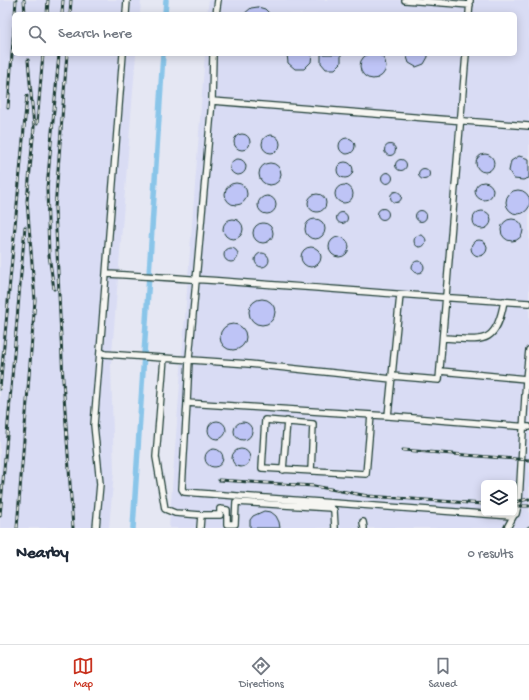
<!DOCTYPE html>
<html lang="en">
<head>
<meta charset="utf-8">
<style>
	:root { --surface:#fff; --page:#f6f6f7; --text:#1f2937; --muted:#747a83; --line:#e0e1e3; --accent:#c8321e }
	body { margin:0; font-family:"Gochi Hand",sans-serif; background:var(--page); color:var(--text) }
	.controls { position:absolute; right:12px; bottom:12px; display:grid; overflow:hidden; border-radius:6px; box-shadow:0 2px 10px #0003 }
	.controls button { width:36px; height:36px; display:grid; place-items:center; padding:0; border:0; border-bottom:1px solid var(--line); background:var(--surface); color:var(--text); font:20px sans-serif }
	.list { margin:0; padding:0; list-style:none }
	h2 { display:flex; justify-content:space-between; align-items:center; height:52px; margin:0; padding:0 16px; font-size:17px }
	h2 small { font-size:13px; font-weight:400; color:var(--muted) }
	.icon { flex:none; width:22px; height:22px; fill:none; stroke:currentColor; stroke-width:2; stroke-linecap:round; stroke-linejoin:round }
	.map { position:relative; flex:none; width:529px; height:528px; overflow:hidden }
	.search { position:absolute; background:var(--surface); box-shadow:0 2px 10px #0003; left:12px; right:12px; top:12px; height:44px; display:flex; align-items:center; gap:10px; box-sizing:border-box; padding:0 14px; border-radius:6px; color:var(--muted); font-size:15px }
	.sheet { height:116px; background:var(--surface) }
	nav { display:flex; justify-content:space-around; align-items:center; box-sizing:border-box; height:56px; border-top:1px solid var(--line); background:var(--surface); font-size:11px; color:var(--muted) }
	nav a { display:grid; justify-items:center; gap:2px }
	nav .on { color:var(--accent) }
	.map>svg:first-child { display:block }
	.built { fill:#d9dcf4; fill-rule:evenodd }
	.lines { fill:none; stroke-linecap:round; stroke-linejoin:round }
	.canal { stroke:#89c5e9; stroke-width:5.5 }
	.building { fill:#bec4f6; stroke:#1f3d34 }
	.minor-casing { stroke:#1f3d34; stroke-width:8 }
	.minor { stroke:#f6f6f2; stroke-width:5.5 }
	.rail-casing { stroke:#1f3d34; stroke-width:3 }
	.rail { stroke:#f6f6f2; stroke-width:1.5; stroke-dasharray:4.5; stroke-linecap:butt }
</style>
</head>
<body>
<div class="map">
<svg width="529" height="528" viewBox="0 0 529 528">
	<rect width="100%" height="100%" fill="#e5e7f3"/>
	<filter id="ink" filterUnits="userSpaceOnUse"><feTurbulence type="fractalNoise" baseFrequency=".025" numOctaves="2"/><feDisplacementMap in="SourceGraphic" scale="8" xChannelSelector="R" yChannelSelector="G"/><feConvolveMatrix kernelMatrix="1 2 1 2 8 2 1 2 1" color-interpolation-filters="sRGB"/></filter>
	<g filter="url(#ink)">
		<path class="built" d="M 0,0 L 141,0 L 140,14 L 14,14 L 14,54 L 136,54 L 111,365 L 114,472 L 109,528 L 0,528 Z
			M 209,0 L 529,0 L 529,528 L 169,528 L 205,54 L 515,54 L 515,14 L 207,14 ZM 484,483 L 514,483 L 514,513 L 484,513 Z"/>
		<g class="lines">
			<path class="canal" d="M 165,14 L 166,0
				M 133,528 L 163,54"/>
		</g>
		<path class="building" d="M 258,7 L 265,9 L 270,14 L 244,14 L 251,8 Z
			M360 66a13 13 0 1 1 26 0a13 13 0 1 1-26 0Z
			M 287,54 L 312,54 L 311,62 L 304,69 L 295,69 L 288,63 Z
			M 321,54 L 341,54 L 341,63 L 335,69 L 326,69 L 321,63 Z
			M 406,54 L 428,54 L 428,57 L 424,64 L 416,67 L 409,63 Z
			M234 142a8 8 0 1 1 16 0a8 8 0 1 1-16 0Z
			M262 144a9 9 0 1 1 18 0a9 9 0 1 1-18 0Z
			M339 146a8 8 0 1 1 16 0a8 8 0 1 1-16 0Z
			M384.5 150a5.5 5.5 0 1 1 11 0a5.5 5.5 0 1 1-11 0Z
			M476 163a9 9 0 1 1 18 0a9 9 0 1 1-18 0Z
			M 519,156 L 529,159 L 529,178 L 523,180 L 514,179 L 509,171 L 511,161 Z
			M230 167a8 8 0 1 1 16 0a8 8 0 1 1-16 0Z
			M395.5 165a5.5 5.5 0 1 1 11 0a5.5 5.5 0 1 1-11 0Z
			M337 170a8 8 0 1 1 16 0a8 8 0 1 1-16 0Z
			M259 174a11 11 0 1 1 22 0a11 11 0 1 1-22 0Z
			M418.5 174a5.5 5.5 0 1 1 11 0a5.5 5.5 0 1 1-11 0Z
			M381.5 178a5.5 5.5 0 1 1 11 0a5.5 5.5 0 1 1-11 0Z
			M475 191a9 9 0 1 1 18 0a9 9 0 1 1-18 0Z
			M225 194a11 11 0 1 1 22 0a11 11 0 1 1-22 0Z
			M335 194a9 9 0 1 1 18 0a9 9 0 1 1-18 0Z
			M506 202a12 12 0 1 1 24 0a12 12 0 1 1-24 0Z
			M390.5 197a5.5 5.5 0 1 1 11 0a5.5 5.5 0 1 1-11 0Z
			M308 203a9 9 0 1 1 18 0a9 9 0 1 1-18 0Z
			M258 205a9 9 0 1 1 18 0a9 9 0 1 1-18 0Z
			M377.5 214a5.5 5.5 0 1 1 11 0a5.5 5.5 0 1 1-11 0Z
			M415.5 216a5.5 5.5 0 1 1 11 0a5.5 5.5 0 1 1-11 0Z
			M473 220a9 9 0 1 1 18 0a9 9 0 1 1-18 0Z
			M336.5 218a5.5 5.5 0 1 1 11 0a5.5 5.5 0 1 1-11 0Z
			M223 229a10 10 0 1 1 20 0a10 10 0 1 1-20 0Z
			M305 229a10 10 0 1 1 20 0a10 10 0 1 1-20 0Z
			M501 230a11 11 0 1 1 22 0a11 11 0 1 1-22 0Z
			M253 233a10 10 0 1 1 20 0a10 10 0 1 1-20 0Z
			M414 241a6 6 0 1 1 12 0a6 6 0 1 1-12 0Z
			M329 247a10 10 0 1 1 20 0a10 10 0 1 1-20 0Z
			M471 248a8 8 0 1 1 16 0a8 8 0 1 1-16 0Z
			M301 257a10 10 0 1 1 20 0a10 10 0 1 1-20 0Z
			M224 255a7 7 0 1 1 14 0a7 7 0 1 1-14 0Z
			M255 260a7 7 0 1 1 14 0a7 7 0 1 1-14 0Z
			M412 267a6 6 0 1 1 12 0a6 6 0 1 1-12 0Z
			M249 312a13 13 0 1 1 26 0a13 13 0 1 1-26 0Z
			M220 337a13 13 0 1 1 26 0a13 13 0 1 1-26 0Z
			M208 430a9 9 0 1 1 18 0a9 9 0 1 1-18 0Z
			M234 431a9 9 0 1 1 18 0a9 9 0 1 1-18 0Z
			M232 458a9 9 0 1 1 18 0a9 9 0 1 1-18 0Z
			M205 458a9 9 0 1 1 18 0a9 9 0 1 1-18 0Z
			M 264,511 L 271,512 L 276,516 L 279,522 L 280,528 L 250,528 L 250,520 L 253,516 Z"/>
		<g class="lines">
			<g class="minor-casing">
				<path id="minor" d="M 405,0 L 470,5
					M 126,14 L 127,0
					M 216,14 L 218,0
					M 469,14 L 470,0
					M 123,54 L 100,351 L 105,354 L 249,364 L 392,379
					M 213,54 L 212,101 L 529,126
					M 212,101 L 189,359 L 187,403 L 388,416
					M 107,274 C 248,281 388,295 529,303
					M 400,295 L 388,416 L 529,427
					M 443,338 C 482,340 496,347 504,301
					M 164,358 L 156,457 L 165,509 L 175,513 L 201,515 L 200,528
					M 440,371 L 526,379 L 529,350
					M 392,376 L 439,380 L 466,54
					M 187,403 L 182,489 L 184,492 L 511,516 L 516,514 L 519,501 L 526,379
					M 283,470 L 287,421
					M 311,471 L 313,424 L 265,420 L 262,468 L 366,474 L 371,415
					M 201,515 L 220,515 L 220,509 L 227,510 L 227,524 L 235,524 L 236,502 L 331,508 L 334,510 L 335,528
					M 363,522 L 364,528
					M 96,528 L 100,484 L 94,425 L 100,351
					M 507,528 L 514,515"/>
			</g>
			<use href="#minor" class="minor"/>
			<g class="rail-casing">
				<path id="rail" d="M 24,0 L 25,14
					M 15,14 L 16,0
					M 47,14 L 48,0
					M 62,14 L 63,0
					M 70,14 L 71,0
					M 67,54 L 55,208 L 63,380 L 73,528
					M 8,108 L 14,27
					M 37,124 L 43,54
					M 54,289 L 49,255 L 47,188 L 59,54
					M 0,389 L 27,96
					M 403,450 L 529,460
					M 219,480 L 314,486 L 368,496 L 484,504
					M 514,502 L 529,499
					M 514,506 L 529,506
					M 0,516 L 25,227
					M 17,528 L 35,300 L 27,201 L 34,127 L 28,60
					M 528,528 L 529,527"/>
			</g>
			<use href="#rail" class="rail"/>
		</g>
	</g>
</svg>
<div class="controls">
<button><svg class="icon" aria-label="layers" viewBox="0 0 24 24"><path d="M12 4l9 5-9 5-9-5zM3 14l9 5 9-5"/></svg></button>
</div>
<div class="search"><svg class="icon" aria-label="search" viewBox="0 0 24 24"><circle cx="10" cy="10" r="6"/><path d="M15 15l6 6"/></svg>Search here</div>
</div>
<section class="sheet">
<h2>Nearby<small>0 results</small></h2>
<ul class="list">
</ul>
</section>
<nav>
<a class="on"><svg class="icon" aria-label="map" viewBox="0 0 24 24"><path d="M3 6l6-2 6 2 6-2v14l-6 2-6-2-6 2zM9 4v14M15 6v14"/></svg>Map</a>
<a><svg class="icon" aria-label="directions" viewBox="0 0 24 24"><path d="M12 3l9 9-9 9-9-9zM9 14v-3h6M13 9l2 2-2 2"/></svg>Directions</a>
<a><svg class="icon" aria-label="saved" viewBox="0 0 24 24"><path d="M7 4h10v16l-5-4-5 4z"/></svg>Saved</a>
</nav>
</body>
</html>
